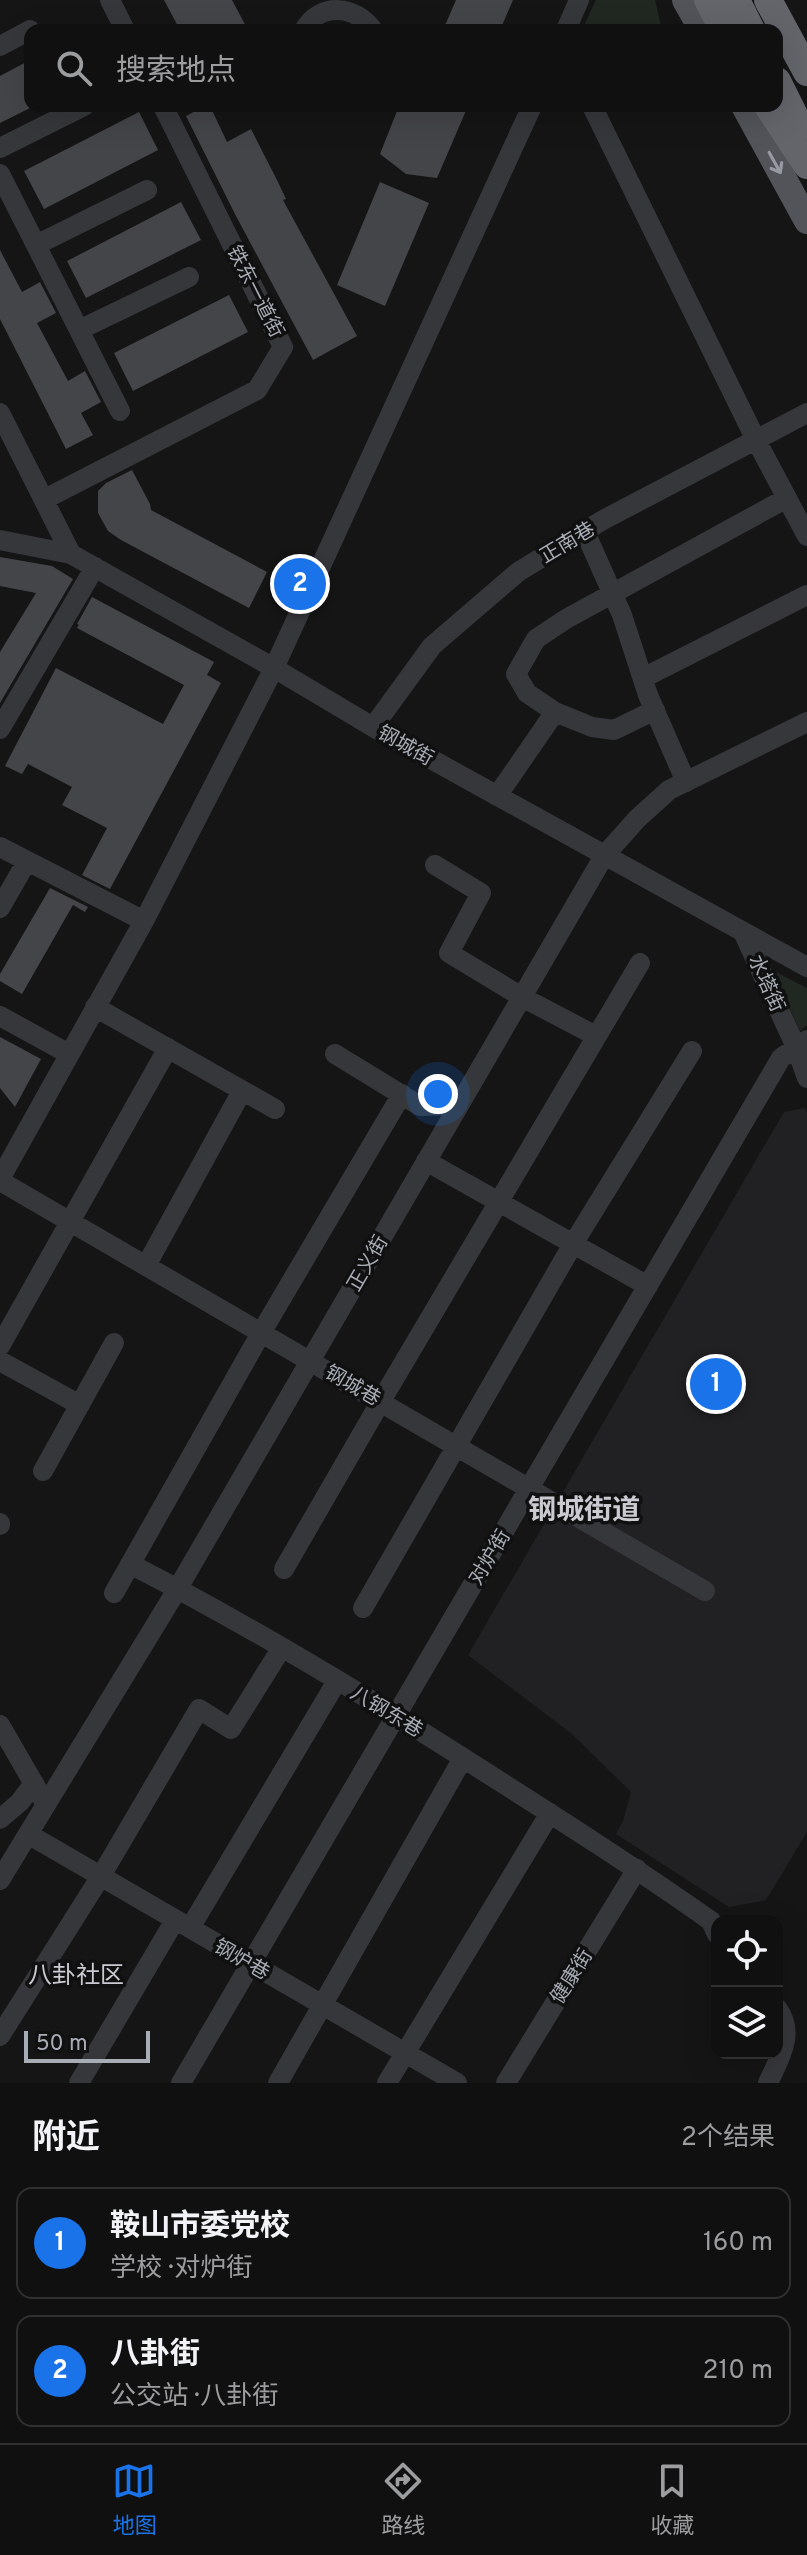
<!DOCTYPE html>
<html lang="zh">
<head>
<meta charset="utf-8">
<style>
	:root { --surface:#101010; --page:#191919; --text:#f1f3f6; --muted:#9c9d9f; --line:#303030; --accent:#1a73e8 }
	body { margin:0; font-family:Overpass,"Noto Sans SC",sans-serif; background:var(--page); color:var(--text) }
	.controls { position:absolute; right:24px; bottom:24px; display:grid; overflow:hidden; border-radius:16px; box-shadow:0 8px 32px #0002 }
	.controls button { width:72px; height:72px; display:grid; place-items:center; padding:0; border:0; border-bottom:2px solid var(--line); background:var(--surface); color:var(--text); font:40px sans-serif }
	.scale { position:absolute; left:24px; bottom:20px; width:126px; box-sizing:border-box; padding-left:8px; border:4px solid #a8acb5; border-top:0; font-size:22px; line-height:28px; white-space:nowrap; color:#a8acb5; -webkit-text-stroke:6px #101011; paint-order:stroke }
	.you { position:absolute; left:438px; top:1094px; width:28px; height:28px; margin:-20px; border:6px solid #fff; border-radius:50%; background:#1a73e8; box-shadow:0 0 0 12px #1a73e833 }
	.badge { display:grid; place-items:center; width:52px; height:52px; border-radius:50%; background:var(--accent); color:#fff; font-size:26px; font-weight:700 }
	.pin { position:absolute; translate:-50% -50%; border:4px solid #fff; box-shadow:0 2px 8px #0006 }
	.list { margin:0; padding:0; list-style:none }
	h2 { display:flex; justify-content:space-between; align-items:center; height:104px; margin:0; padding:0 32px; font-size:34px }
	h2 small { font-size:26px; font-weight:400; color:var(--muted) }
	.list li { display:grid; grid-template-columns:52px 1fr auto; gap:24px; align-items:center; box-sizing:border-box; height:112px; margin:0 16px 16px; padding:0 16px; border:2px solid var(--line); border-radius:16px }
	.list b { display:block; font-size:30px; white-space:nowrap }
	.list p { margin:0; font-size:26px; white-space:nowrap; color:var(--muted) }
	.list em { font-size:26px; font-style:normal; color:var(--muted) }
	.icon { flex:none; width:44px; height:44px; fill:none; stroke:currentColor; stroke-width:2; stroke-linecap:round; stroke-linejoin:round }
	.map { position:relative; flex:none; width:807px; height:2083px; overflow:hidden }
	.search { position:absolute; background:var(--surface); box-shadow:0 8px 32px #0002; left:24px; right:24px; top:24px; height:88px; display:flex; align-items:center; gap:20px; box-sizing:border-box; padding:0 28px; border-radius:16px; color:var(--muted); font-size:30px }
	.sheet { height:360px; background:var(--surface) }
	nav { display:flex; justify-content:space-around; align-items:center; box-sizing:border-box; height:112px; border-top:2px solid var(--line); background:var(--surface); font-size:22px; color:var(--muted) }
	nav a { display:grid; justify-items:center; gap:4px }
	nav .on { color:var(--accent) }
	.map>svg:first-child { display:block }
	.built { fill:#212123 }
	.green { fill:#212822 }
	.building { fill:#444549 }
	.lines { fill:none; stroke-linecap:round; stroke-linejoin:round }
	.minor { stroke:#36373b; stroke-width:20 }
	.major { stroke:#535459; stroke-width:26 }
	.highway { stroke:#63656b; stroke-width:28 }
	.oneway { stroke:#979aa3 }
	.labels { text-anchor:middle; stroke-width:7; stroke-linejoin:round; paint-order:stroke }
	.street-label { font-size:20px; fill:#a8acb5; stroke:#101011 }
	.quarter-label { font-size:24px; fill:#c9cbd1; stroke:#101011 }
	.district-label { font-size:28px; font-weight:bold; fill:#c9cbd1; stroke:#101011 }
</style>
</head>
<body>
<div class="map">
<svg width="807" height="2083" viewBox="0 0 807 2083">
	<rect width="100%" height="100%" fill="#151516"/>
	<path class="built" d="M 805,1108 L 807,1113 L 807,1832 L 766,1900 L 729,1907 L 616,1834 L 623,1821 L 631,1792 L 572,1734 L 468,1655 L 784,1112 Z"/>
	<path class="green" d="M 596,0 L 655,0 L 662,30 L 582,30 Z
		M 772,970 L 807,988 L 807,1025 L 800,1031 Z"/>
	<path class="building" d="M 164,0 L 232,0 L 248,30 L 180,30 Z
		M 456,0 L 513,0 L 500,30 L 443,30 Z
		M 30,60 L 30,108 L 0,123 L 0,76 Z
		M 205,106 L 210,106 L 227,142 L 251,129 L 278,182 L 286,199 L 283,200 L 357,336 L 313,360 L 236,216 L 186,116 Z
		M 399,106 L 468,106 L 437,178 L 406,174 L 380,154 Z
		M 139,112 L 158,150 L 44,209 L 24,171 Z
		M 380,182 L 429,203 L 385,306 L 337,285 Z
		M 181,202 L 201,240 L 86,298 L 67,261 Z
		M 0,250 L 22,292 L 40,282 L 56,313 L 37,323 L 68,381 L 85,371 L 101,402 L 81,413 L 93,435 L 66,449 L 0,319 Z
		M 229,295 L 248,332 L 133,391 L 114,353 Z
		M 132,470 L 150,504 L 151,510 L 267,572 L 249,608 L 121,540 L 108,531 L 98,513 L 98,491 L 106,483 Z
		M 0,557 L 52,566 L 73,579 L 0,703 L 0,652 L 36,593 L 0,586 Z
		M 92,597 L 214,662 L 207,675 L 221,683 L 110,889 L 82,875 L 107,828 L 62,805 L 72,787 L 28,764 L 22,774 L 5,766 L 56,668 L 163,724 L 184,685 L 77,628 L 79,625 L 77,624 Z
		M 50,888 L 88,907 L 85,912 L 73,905 L 22,994 L 0,981 L 0,974 Z
		M 0,1037 L 41,1059 L 15,1107 L 0,1088 Z"/>
	<g class="lines">
		<path class="minor" d="M 110,0 L 125,30
			M 304,30 C 320,2 355,5 373,30
			M 566,30 L 579,0
			M 0,46 L 30,30
			M 592,106 L 756,440 L 807,536
			M 0,148 L 84,106
			M 0,174 L 120,411
			M 36,245 L 147,190
			M 79,330 L 189,277
			M 0,413 L 71,554
			M 45,499 L 257,390 L 283,347 L 163,106
			M 585,532 L 622,615 L 648,695 L 686,782
			M 0,540 L 71,554 L 274,668 L 373,727 L 807,967
			M 643,678 L 807,595
			M 655,710 L 614,730 L 592,727 L 555,712 L 527,693 L 516,674 L 536,639 L 566,619 L 787,498
			M 373,727 L 432,646 L 518,572 L 603,520 L 807,413
			M 0,729 L 95,567
			M 497,796 L 555,712
			M 0,847 L 144,921
			M 435,865 L 481,893 L 449,953 L 522,997 L 596,1036
			M 0,908 L 27,861
			M 744,934 L 796,1047 L 807,1078
			M 95,1007 L 275,1109
			M 0,1016 L 69,1054
			M 335,1054 L 420,1106 L 457,1105
			M 426,1161 L 648,1286
			M 0,1179 L 144,921 L 274,668 L 532,106
			M 0,1181 L 705,1591
			M 147,1264 L 242,1091
			M 0,1346 L 168,1048
			M 0,1361 L 80,1405
			M 43,1471 L 114,1343
			M 0,1523 L 0,1525
			M 130,1564 C 251,1626 368,1697 482,1770 C 559,1819 636,1868 711,1921 L 717,1934
			M 284,1569 L 381,1401 L 640,963
			M 114,1593 L 261,1333 L 402,1094
			M 363,1608 L 573,1244 L 692,1051
			M 0,1725 L 45,1803
			M 0,1819 L 20,1802 L 34,1783
			M 28,1834 L 457,2083
			M 0,1880 L 178,1588 L 604,856 L 637,819 L 669,790 L 807,722
			M 190,1928 L 337,1681
			M 0,2036 L 101,1876 L 199,1709 L 231,1729 L 281,1649
			M 79,2083 L 175,1920
			M 181,2083 L 781,1058 L 807,1040
			M 278,2083 L 463,1758
			M 387,2083 L 550,1813
			M 506,2083 L 637,1869
			M 768,2083 C 779,2059 796,2033 777,2008"/>
		<path class="major" d="M 685,0 L 702,30
			M 744,106 L 807,221"/>
		<path class="highway" d="M 708,0 L 724,30
			M 736,0 L 751,30
			M 768,0 L 807,72
			M 777,81 L 800,127
			M 768,106 L 807,165"/>
	</g>
	<defs><path id="oneway-shaft" d="M-6 0H5M1.5-3L5.5 0L1.5 3" fill="none" stroke-width="1.6" stroke-linecap="round" stroke-linejoin="round" transform="scale(2)"/></defs>
	<use class="oneway" href="#oneway-shaft" transform="translate(775 163) rotate(61)"/>
	<g class="labels">
		<g class="street-label">
			<text transform="translate(256 291) rotate(63)" y="7">铁东一道街</text>
			<text transform="translate(567 542) rotate(-31)" y="7">正南巷</text>
			<text transform="translate(406 745) rotate(29)" y="7">钢城街</text>
			<text transform="translate(767 983) rotate(66)" y="7">水塔街</text>
			<text transform="translate(367 1263) rotate(-60)" y="7">正义街</text>
			<text transform="translate(353 1385) rotate(30)" y="7">钢城巷</text>
			<text transform="translate(489 1557) rotate(-59)" y="7">对炉街</text>
			<text transform="translate(387 1711) rotate(31)" y="7">八钢东巷</text>
			<text transform="translate(242 1959) rotate(30)" y="7">钢炉巷</text>
			<text transform="translate(571 1976) rotate(-58)" y="7">健康街</text>
		</g>
		<g class="quarter-label">
			<text x="76" y="1983">八卦社区</text>
		</g>
		<g class="district-label">
			<text x="584" y="1519">钢城街道</text>
		</g>
	</g>
</svg>
<div class="controls">
<button><svg class="icon" aria-label="locate" viewBox="0 0 24 24"><circle cx="12" cy="12" r="6"/><path d="M12 2v4M12 18v4M2 12h4M18 12h4"/></svg></button>
<button><svg class="icon" aria-label="layers" viewBox="0 0 24 24"><path d="M12 4l9 5-9 5-9-5zM3 14l9 5 9-5"/></svg></button>
</div>
<div class="scale">50 m</div>
<div class="you"></div>
<div class="pin badge" style="left:716px;top:1384px">1</div>
<div class="pin badge" style="left:300px;top:584px">2</div>
<div class="search"><svg class="icon" aria-label="search" viewBox="0 0 24 24"><circle cx="10" cy="10" r="6"/><path d="M15 15l6 6"/></svg>搜索地点</div>
</div>
<section class="sheet">
<h2>附近<small>2个结果</small></h2>
<ul class="list">
<li><span class="badge">1</span><div><b>鞍山市委党校</b><p>学校 · 对炉街</p></div><em>160 m</em></li>
<li><span class="badge">2</span><div><b>八卦街</b><p>公交站 · 八卦街</p></div><em>210 m</em></li>
</ul>
</section>
<nav>
<a class="on"><svg class="icon" aria-label="map" viewBox="0 0 24 24"><path d="M3 6l6-2 6 2 6-2v14l-6 2-6-2-6 2zM9 4v14M15 6v14"/></svg>地图</a>
<a><svg class="icon" aria-label="directions" viewBox="0 0 24 24"><path d="M12 3l9 9-9 9-9-9zM9 14v-3h6M13 9l2 2-2 2"/></svg>路线</a>
<a><svg class="icon" aria-label="saved" viewBox="0 0 24 24"><path d="M7 4h10v16l-5-4-5 4z"/></svg>收藏</a>
</nav>
</body>
</html>
